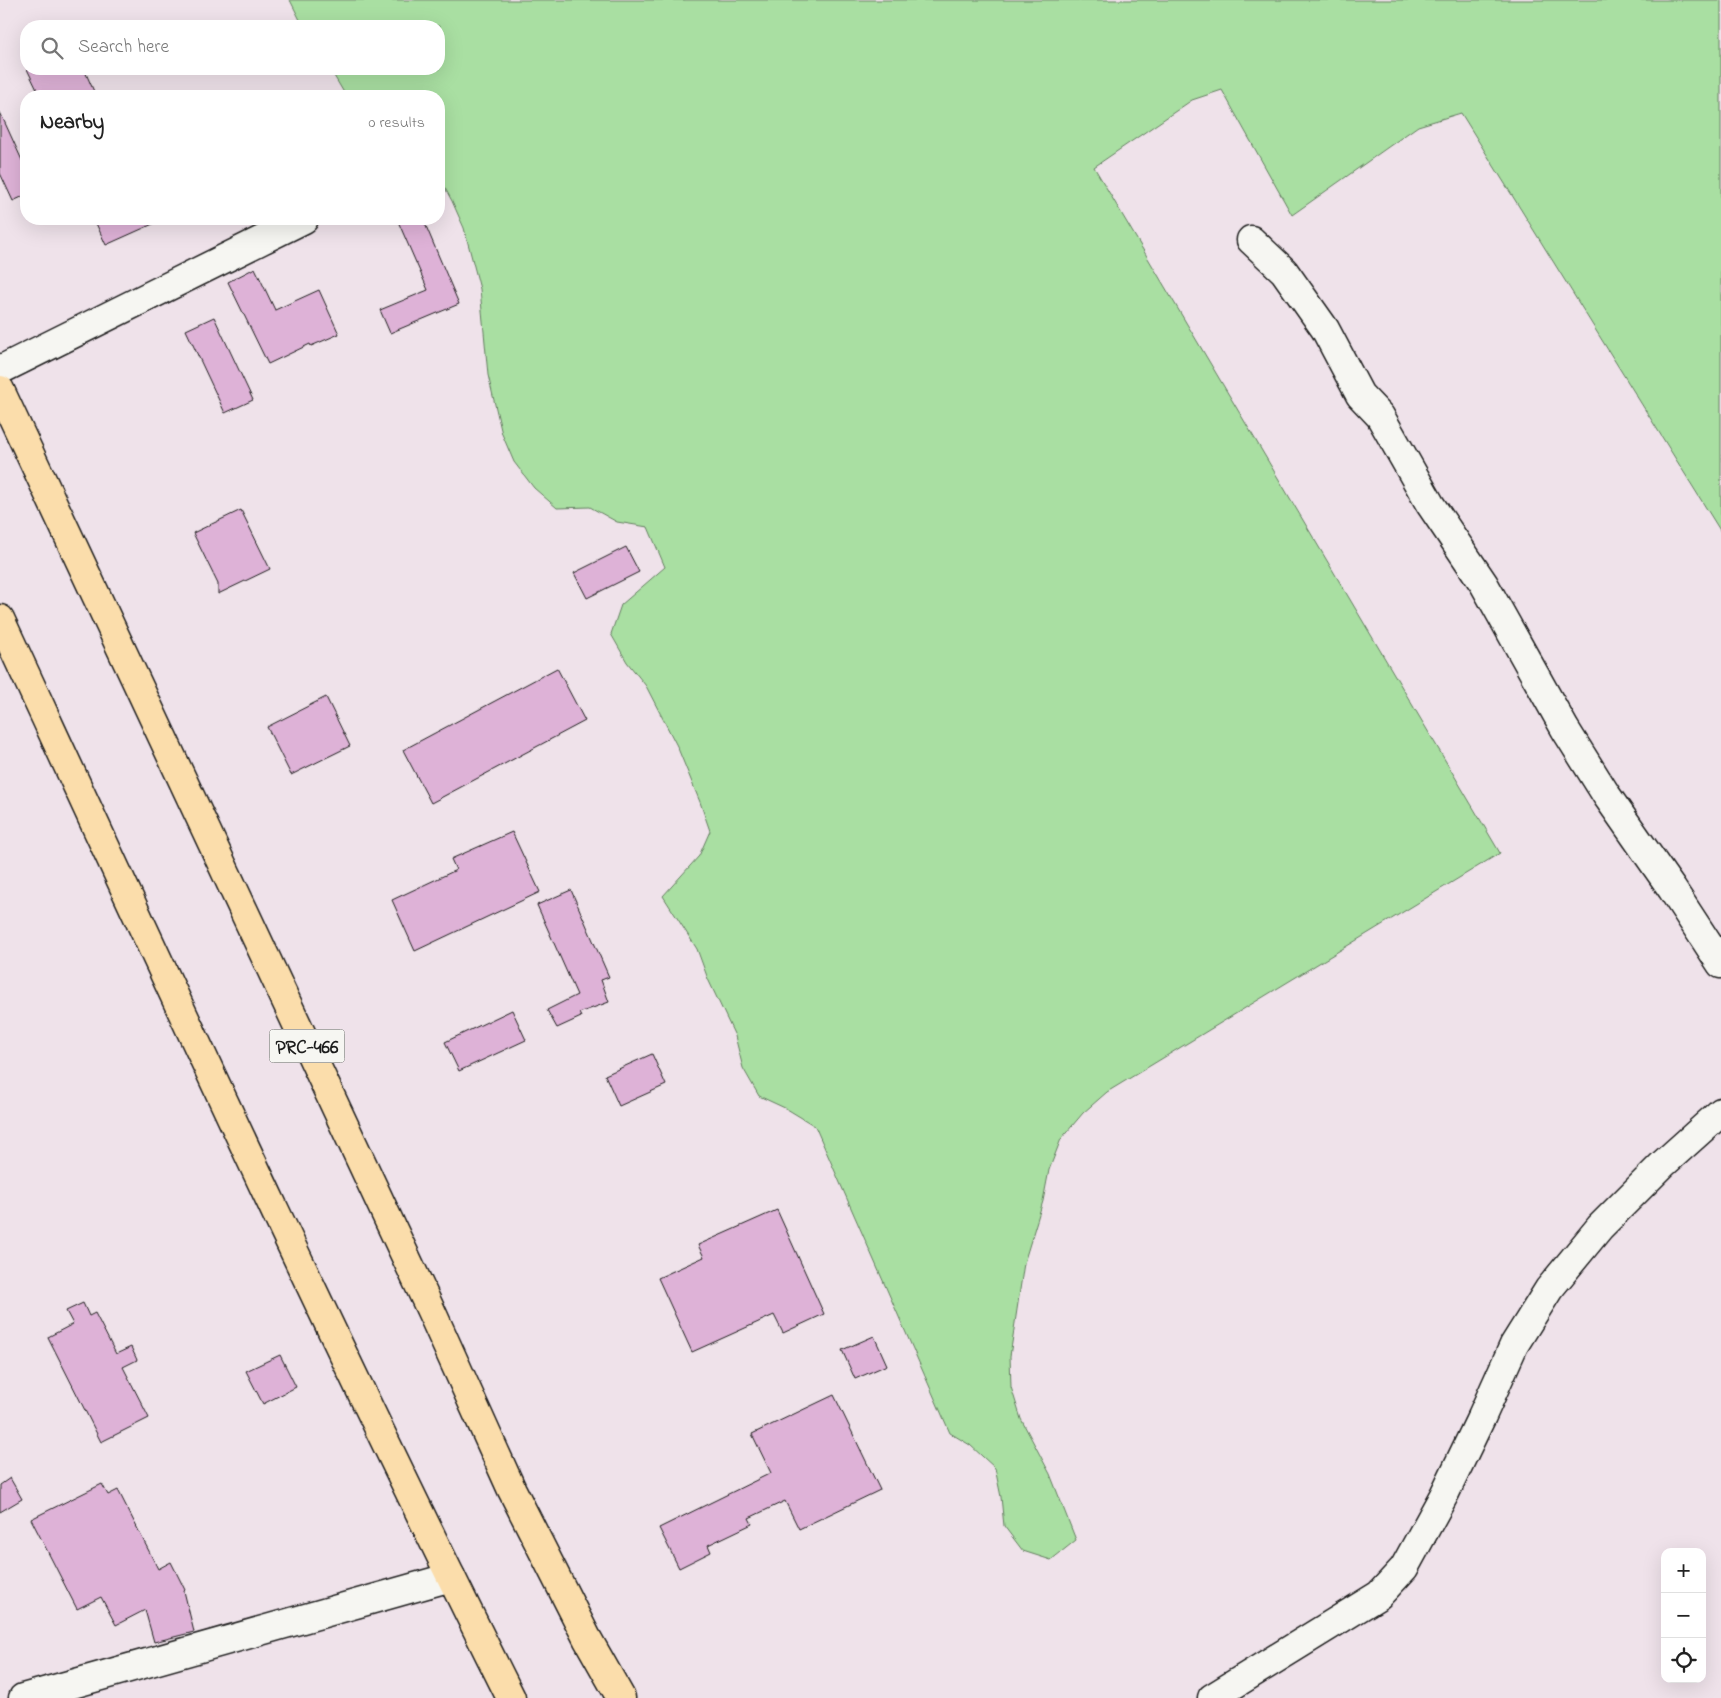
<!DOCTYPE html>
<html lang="en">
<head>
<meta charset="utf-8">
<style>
	:root { --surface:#fff; --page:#f2f2f2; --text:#222; --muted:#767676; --line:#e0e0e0 }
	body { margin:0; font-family:"Indie Flower",sans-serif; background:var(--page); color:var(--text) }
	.controls { position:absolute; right:15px; bottom:15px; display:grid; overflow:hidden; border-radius:10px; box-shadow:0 5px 20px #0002 }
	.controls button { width:45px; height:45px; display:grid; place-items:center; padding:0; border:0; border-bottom:1px solid var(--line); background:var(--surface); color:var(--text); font:25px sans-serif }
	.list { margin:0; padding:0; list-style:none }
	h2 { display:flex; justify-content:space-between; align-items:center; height:65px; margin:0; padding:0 20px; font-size:21px }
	h2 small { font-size:16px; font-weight:400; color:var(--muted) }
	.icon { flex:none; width:28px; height:28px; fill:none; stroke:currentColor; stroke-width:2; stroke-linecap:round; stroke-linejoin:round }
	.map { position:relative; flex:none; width:1721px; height:1698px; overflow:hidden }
	.search { position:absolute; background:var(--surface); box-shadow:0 5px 20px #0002; left:20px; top:20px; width:425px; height:55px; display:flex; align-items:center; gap:12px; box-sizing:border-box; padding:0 18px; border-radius:20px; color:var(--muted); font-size:19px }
	.panel { position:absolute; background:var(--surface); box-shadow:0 5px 20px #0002; left:20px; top:90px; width:425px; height:135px; border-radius:20px }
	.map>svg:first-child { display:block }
	.green { fill:#a9dfa2; stroke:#627e5f }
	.building { fill:#deb2d7; stroke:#1c1c1c }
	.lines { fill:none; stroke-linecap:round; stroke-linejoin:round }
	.minor-casing { stroke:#1c1c1c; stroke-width:31 }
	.highway-casing { stroke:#1c1c1c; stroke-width:31 }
	.minor { stroke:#f6f6f2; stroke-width:28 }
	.highway { stroke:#fbddab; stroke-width:28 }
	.labels { text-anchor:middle; stroke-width:4.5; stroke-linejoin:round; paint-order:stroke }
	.shield { fill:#f6f6f2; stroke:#5d5d5c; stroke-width:1 }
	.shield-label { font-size:19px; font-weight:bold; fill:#1c1c1c }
</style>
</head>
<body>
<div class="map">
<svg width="1721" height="1698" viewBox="0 0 1721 1698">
	<rect width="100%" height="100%" fill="#efe2ea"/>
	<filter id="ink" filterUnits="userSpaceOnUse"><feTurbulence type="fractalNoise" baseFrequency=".02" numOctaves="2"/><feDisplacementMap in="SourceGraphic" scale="10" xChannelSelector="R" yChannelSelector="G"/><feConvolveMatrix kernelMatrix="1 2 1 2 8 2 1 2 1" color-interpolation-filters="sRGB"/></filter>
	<g filter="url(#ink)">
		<path class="green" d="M 290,0 L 1721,0 L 1721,532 L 1461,113 L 1418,126 L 1292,215 L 1222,90 L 1192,100 L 1094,167 L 1500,853 L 1107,1092 L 1083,1113 L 1061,1139 L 1049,1170 L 1043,1201 L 1024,1263 L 1010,1356 L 1011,1387 L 1021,1419 L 1050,1474 L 1076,1540 L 1051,1560 L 1023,1551 L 1004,1526 L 1001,1497 L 995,1468 L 970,1445 L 950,1433 L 815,1126 L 787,1109 L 759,1096 L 743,1068 L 735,1036 L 708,979 L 697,949 L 663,896 L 699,856 L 710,831 L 700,802 L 677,746 L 646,686 L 627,662 L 611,634 L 621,605 L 665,567 L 648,527 L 617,522 L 590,507 L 557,508 L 534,488 L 514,462 L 502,434 L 488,375 L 480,289 L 464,228 L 452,201 L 439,177 L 439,96 L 346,96 L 330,69 L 439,69 L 439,26 L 303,26 Z"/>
		<path class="building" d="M 27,69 L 84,69 L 96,96 L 40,96 Z
			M 0,112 L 26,169 L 26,195 L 13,201 L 0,173 Z
			M 94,219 L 164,219 L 106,245 Z
			M 397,219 L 423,219 L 459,304 L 390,333 L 380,310 L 428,290 Z
			M 255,268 L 275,310 L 319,290 L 339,334 L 311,346 L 310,344 L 268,364 L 228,282 Z
			M 214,317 L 253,400 L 225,413 L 186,330 Z
			M 241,510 L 270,569 L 218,594 L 218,584 L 193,533 Z
			M 626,547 L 639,572 L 587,598 L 574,573 Z
			M 557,668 L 585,721 L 431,803 L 403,750 Z
			M 326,697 L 350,746 L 291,775 L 267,727 Z
			M 512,832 L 540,892 L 415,951 L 392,900 L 456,870 L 451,859 Z
			M 571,890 L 609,977 L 601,980 L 609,1002 L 579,1013 L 581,1017 L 557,1028 L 547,1010 L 577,995 L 537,905 Z
			M 512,1010 L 526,1040 L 459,1071 L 445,1042 Z
			M 652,1054 L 666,1085 L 619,1106 L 605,1075 Z
			M 777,1210 L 824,1314 L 783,1333 L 774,1315 L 692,1352 L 658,1278 L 704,1257 L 698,1245 Z
			M 83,1303 L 89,1316 L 95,1313 L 116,1354 L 131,1347 L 137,1360 L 123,1367 L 149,1418 L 101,1442 L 48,1337 L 73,1324 L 66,1311 Z
			M 874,1336 L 887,1365 L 855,1379 L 842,1350 Z
			M 280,1355 L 296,1387 L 263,1404 L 246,1371 Z
			M 834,1395 L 880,1490 L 799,1529 L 785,1501 L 749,1518 L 752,1524 L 708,1545 L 711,1552 L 679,1568 L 659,1528 L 771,1473 L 752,1434 Z
			M 10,1478 L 22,1499 L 0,1512 L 0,1485 Z
			M 102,1484 L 108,1495 L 118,1490 L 158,1569 L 171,1562 L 185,1590 L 184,1591 L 194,1632 L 154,1642 L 145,1610 L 116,1625 L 101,1597 L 77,1609 L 31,1519 Z"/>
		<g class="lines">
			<g class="minor-casing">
				<path id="minor" d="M 1251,240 L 1284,271 L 1325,329 L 1360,395 L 1380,416 L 1430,504 L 1484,584 L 1565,729 L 1607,796 L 1672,889 L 1721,964
					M 0,370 L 304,219
					M 23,1698 L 451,1577
					M 1212,1698 L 1379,1595 L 1404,1568 L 1444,1495 L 1482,1416 L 1514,1345 L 1549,1289 L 1600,1227 L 1663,1164 L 1721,1112"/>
			</g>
			<g class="highway-casing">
				<path id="highway" d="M 0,390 L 433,1315 L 512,1490 L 587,1638 L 621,1698
					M 0,619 C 167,980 333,1342 511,1698"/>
			</g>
			<use href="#minor" class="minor"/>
			<use href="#highway" class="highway"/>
		</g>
	</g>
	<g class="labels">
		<rect class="shield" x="269.5" y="1029.5" width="75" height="33" rx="4"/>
		<g class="shield-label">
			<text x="307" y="1053">PRC-466</text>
		</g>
	</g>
</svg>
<div class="controls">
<button>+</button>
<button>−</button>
<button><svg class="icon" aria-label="locate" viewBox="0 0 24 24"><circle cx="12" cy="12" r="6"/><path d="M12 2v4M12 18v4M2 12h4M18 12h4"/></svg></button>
</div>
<div class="search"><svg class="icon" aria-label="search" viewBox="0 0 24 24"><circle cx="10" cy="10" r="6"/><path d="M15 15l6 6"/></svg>Search here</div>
<section class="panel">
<h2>Nearby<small>0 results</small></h2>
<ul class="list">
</ul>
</section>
</div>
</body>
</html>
